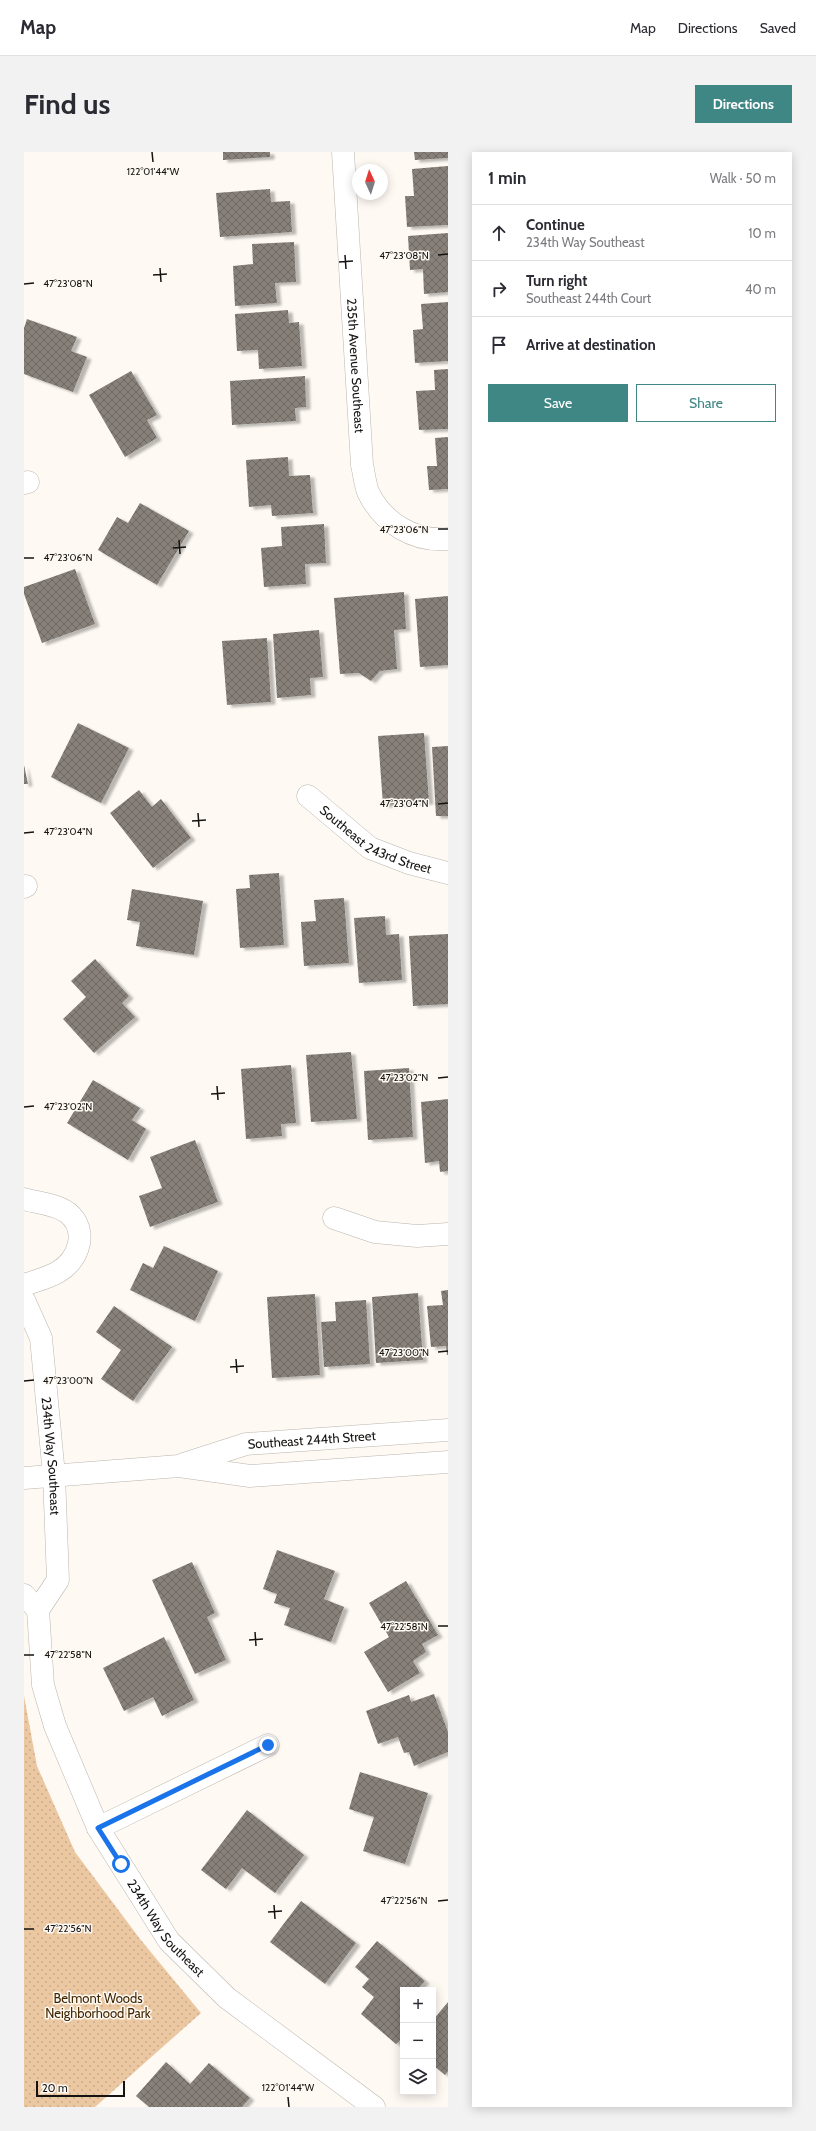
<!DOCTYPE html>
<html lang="en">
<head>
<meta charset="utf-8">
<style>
	:root { --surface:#fff; --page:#f2f2f3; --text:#2b2b33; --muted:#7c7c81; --line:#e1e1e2; --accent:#3f8784 }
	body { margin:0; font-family:Cabin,sans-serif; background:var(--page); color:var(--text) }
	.controls { position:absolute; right:12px; bottom:12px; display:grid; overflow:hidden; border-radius:0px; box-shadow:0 2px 10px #0003 }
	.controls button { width:36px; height:36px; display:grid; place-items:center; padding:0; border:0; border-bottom:1px solid var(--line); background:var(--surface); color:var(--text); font:20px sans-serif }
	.compass { position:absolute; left:328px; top:12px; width:36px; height:36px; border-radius:50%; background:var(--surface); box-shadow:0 2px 10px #0003; rotate:356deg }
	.scale { position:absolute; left:12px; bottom:10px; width:89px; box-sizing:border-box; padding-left:4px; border:2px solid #151311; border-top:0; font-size:11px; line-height:14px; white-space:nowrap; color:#151311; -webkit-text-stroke:3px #fef9f3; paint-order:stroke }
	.stop { position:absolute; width:12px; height:12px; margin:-9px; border:3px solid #1a73e8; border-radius:50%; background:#fff }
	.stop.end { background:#1a73e8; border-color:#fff; box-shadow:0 1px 4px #0008 }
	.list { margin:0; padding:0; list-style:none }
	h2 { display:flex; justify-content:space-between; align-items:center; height:52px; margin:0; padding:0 16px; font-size:17px }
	h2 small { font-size:13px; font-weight:400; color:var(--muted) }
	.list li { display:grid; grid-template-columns:26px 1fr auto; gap:12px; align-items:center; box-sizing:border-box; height:56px; padding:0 16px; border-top:1px solid var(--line) }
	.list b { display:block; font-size:15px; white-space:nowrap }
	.list p { margin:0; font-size:13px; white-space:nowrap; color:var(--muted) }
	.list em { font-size:13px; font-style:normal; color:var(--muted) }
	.actions { display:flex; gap:8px; padding:12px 16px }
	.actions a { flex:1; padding:9px 0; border:1px solid var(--accent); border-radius:0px; text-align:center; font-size:14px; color:var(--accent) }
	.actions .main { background:var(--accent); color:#fff }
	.icon { flex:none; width:22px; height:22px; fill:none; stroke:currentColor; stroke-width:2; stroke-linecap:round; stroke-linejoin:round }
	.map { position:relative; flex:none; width:424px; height:1955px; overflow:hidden; border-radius:0px }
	header { display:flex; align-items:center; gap:24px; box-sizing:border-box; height:56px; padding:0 20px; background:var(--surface); border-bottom:1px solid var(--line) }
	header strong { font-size:19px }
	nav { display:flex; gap:22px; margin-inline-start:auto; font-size:14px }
	.intro { display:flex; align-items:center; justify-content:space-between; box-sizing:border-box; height:96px; padding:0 24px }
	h1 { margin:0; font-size:28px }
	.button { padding:10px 18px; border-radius:0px; background:var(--accent); color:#fff; font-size:14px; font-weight:700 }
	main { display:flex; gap:24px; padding:0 24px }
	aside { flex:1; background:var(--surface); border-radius:0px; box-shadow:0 2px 10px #0003 }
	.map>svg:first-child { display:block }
	.park { fill:url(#park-dots) }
	.building { fill:url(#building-cross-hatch); filter:url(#shadow) }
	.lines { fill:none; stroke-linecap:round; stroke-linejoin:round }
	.street-casing { stroke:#bbb5ae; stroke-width:23 }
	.street { stroke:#fff; stroke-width:22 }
	.route { stroke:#1a73e8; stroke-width:5 }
	.ticks { fill:none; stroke:#151311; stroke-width:1.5 }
	.labels { text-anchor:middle; stroke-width:3; stroke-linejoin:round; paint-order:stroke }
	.street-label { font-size:13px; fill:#151311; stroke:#fef9f3 }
	.park-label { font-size:13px; fill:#412601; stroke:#fef9f3 }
	.ticks-label { font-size:10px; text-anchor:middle; fill:#151311; stroke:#fef9f3; stroke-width:3; stroke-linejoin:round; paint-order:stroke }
</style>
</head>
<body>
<header>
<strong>Map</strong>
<nav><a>Map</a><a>Directions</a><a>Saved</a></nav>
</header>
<div class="intro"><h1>Find us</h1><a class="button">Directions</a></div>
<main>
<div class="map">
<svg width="424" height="1955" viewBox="0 0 424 1955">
	<defs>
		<pattern id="park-dots" width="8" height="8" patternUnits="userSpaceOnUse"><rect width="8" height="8" fill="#ebc8a2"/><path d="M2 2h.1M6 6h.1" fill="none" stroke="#c9ab8a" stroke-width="1.8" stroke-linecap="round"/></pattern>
		<pattern id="building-cross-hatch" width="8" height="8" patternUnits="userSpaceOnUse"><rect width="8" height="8" fill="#87817a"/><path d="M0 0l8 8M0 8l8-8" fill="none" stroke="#6d6863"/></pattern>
		<filter id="shadow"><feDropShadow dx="4.5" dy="2.5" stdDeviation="1" flood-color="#0004"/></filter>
	</defs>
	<rect width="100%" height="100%" fill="#fef9f3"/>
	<path class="park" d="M 0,1544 L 13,1614 L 51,1700 L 116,1787 L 177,1861 L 71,1955 L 0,1955 Z"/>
	<path class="building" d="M 199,0 L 246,0 L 246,5 L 199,8 Z
		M 390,0 L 424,0 L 424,6 L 391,8 Z
		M 424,14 L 424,73 L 383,75 L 381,44 L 390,44 L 388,17 Z
		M 246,37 L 247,50 L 266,49 L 268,80 L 196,85 L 192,41 Z
		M 424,81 L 424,140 L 400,142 L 399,117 L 386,118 L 384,84 Z
		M 270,90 L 272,130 L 251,131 L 253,151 L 211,154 L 209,114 L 229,112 L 228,92 Z
		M 424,150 L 424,209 L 391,211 L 389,178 L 399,177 L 397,152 Z
		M 264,158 L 265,171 L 275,170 L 278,214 L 235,217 L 234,198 L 213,199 L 211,162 Z
		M 3,167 L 53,185 L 47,199 L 63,205 L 49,240 L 0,222 L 0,176 Z
		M 424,217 L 424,277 L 395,278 L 392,239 L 411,238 L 410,218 Z
		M 107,219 L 133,263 L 123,268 L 133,286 L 101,305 L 65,243 Z
		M 281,224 L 282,255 L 271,256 L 272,269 L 208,273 L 206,229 Z
		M 424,285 L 424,337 L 405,338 L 403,314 L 413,314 L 411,286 Z
		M 264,305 L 265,324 L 286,323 L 289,361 L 248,364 L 247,353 L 225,355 L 222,308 Z
		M 116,351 L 165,379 L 133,433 L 74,398 L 93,365 L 104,371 Z
		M 300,372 L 302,411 L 281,412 L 282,432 L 240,435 L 237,396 L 258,394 L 257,375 Z
		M 51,417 L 71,472 L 18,491 L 0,442 L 0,435 Z
		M 380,440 L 382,477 L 370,478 L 373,517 L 356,519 L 347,529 L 335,521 L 316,522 L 310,446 Z
		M 424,444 L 424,513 L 396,515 L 391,447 Z
		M 295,478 L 299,525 L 286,526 L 287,543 L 253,546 L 249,482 Z
		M 243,486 L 247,550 L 203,553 L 198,489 Z
		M 54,571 L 105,596 L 77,651 L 27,625 Z
		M 400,581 L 405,650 L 359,653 L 354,584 Z
		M 424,594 L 424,664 L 412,664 L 408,595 Z
		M 0,613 L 4,632 L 0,632 Z
		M 115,638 L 128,655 L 137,647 L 167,686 L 129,716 L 86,661 Z
		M 255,721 L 260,793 L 216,796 L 212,737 L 226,736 L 225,723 Z
		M 108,737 L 179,749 L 170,803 L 112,794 L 116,770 L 103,768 Z
		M 320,746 L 325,811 L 280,814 L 277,770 L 292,769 L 290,748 Z
		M 361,764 L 362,783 L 375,782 L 378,828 L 335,831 L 330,766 Z
		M 424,782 L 424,852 L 389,854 L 385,784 Z
		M 71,807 L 105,844 L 98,851 L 111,865 L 70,901 L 39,867 L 62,845 L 47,829 Z
		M 327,900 L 333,967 L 287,970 L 282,903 Z
		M 267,913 L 272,971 L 257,972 L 258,984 L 222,987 L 217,917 Z
		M 385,916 L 389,985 L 344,988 L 340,919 Z
		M 69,928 L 116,956 L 108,968 L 122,977 L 104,1008 L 43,971 Z
		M 424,947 L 424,1019 L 416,1020 L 415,1009 L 401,1011 L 397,950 Z
		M 171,988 L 194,1050 L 126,1075 L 115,1044 L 138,1036 L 126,1005 Z
		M 140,1094 L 194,1119 L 171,1169 L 106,1138 L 119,1111 L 129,1116 Z
		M 424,1138 L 424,1203 L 423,1203 L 422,1194 L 407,1195 L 403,1154 L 419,1153 L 417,1139 Z
		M 394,1141 L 399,1208 L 352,1211 L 348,1145 Z
		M 291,1142 L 296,1223 L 248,1226 L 243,1145 Z
		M 342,1148 L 346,1212 L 300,1215 L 297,1170 L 312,1169 L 311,1150 Z
		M 90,1154 L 148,1195 L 109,1249 L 77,1227 L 97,1198 L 72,1180 Z
		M 253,1398 L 311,1419 L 300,1447 L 320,1455 L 307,1490 L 260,1473 L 266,1456 L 250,1451 L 253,1442 L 239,1437 Z
		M 168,1410 L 191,1461 L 183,1465 L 202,1508 L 171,1522 L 128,1428 Z
		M 382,1429 L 414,1483 L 398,1492 L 402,1500 L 389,1509 L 396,1521 L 364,1540 L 340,1500 L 365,1485 L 345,1451 Z
		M 140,1485 L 170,1548 L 138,1564 L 129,1545 L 100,1559 L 79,1516 Z
		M 410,1542 L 424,1580 L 424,1600 L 390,1614 L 385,1600 L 380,1601 L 374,1585 L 354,1592 L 342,1559 L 385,1543 L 387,1550 Z
		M 336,1620 L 404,1641 L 381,1712 L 339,1699 L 350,1665 L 325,1657 Z
		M 223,1658 L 280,1703 L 251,1741 L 218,1716 L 202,1737 L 177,1718 Z
		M 277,1749 L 332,1791 L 301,1832 L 246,1790 Z
		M 353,1789 L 401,1829 L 393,1838 L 379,1838 L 379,1885 L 372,1892 L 337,1862 L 350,1845 L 338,1835 L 345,1827 L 331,1815 Z
		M 424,1850 L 424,1919 L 421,1923 L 409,1913 L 409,1868 Z
		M 142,1910 L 166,1932 L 185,1911 L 226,1946 L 218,1955 L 125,1955 L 112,1944 Z"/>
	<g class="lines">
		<g class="street-casing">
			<g id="street">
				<path id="s1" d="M 319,0 L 338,313 C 340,321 341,332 344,340 C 359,371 390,390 424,387"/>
				<path d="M 0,331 L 4,330"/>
				<path id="s2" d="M 284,644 L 346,696 L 385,711 L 424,721"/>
				<path d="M 0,735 L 2,734"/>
				<path d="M 0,1047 C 14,1051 32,1052 44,1061 C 65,1078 55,1108 34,1120 C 24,1126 11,1129 0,1133"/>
				<path d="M 310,1066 L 351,1080 L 393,1084 L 424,1082"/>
				<path id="s3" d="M 0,1148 L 17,1186 L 30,1323 L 34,1428 L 14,1458 L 19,1533 L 31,1574 L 74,1676 L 145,1789 L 203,1846 L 350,1955"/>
				<path id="s4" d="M 160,1312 L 222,1292 L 424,1278"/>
				<path d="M 0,1326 L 155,1314 L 226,1324 L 424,1310"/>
				<path d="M 0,1443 L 14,1458"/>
				<path d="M 74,1676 L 244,1593"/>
			</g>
		</g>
		<use href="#street" class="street"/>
	</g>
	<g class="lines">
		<path class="route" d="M 97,1712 L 74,1676 L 244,1593"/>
	</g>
	<path class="ticks" d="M 128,0 L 129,10M 321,103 L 322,117M 414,103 L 424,102M 315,110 L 329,109M 136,116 L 137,130M 129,123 L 143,122M 0,132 L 10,131M 414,377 L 424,377M 155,388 L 156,402M 149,396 L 162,395M 0,406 L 10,406M 414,652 L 424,651M 174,661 L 175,675M 168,669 L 182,668M 0,681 L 10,680M 414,926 L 424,925M 193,934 L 194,948M 187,942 L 201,941M 0,955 L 10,954M 414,1200 L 424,1199M 212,1207 L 213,1221M 206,1215 L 220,1214M 0,1229 L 10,1228M 414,1474 L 424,1474M 231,1480 L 232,1494M 225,1488 L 239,1487M 0,1503 L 10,1503M 414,1749 L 424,1748M 250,1753 L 251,1767M 244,1760 L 258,1759M 0,1777 L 10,1777M 264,1945 L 265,1955"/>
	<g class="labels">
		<g class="street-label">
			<text dy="5" stroke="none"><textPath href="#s1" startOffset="214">235th Avenue Southeast</textPath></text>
			<text dy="5" stroke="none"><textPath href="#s2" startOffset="82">Southeast 243rd Street</textPath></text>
			<text dy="5" stroke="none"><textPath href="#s4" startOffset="131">Southeast 244th Street</textPath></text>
			<text dy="5" stroke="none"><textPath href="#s3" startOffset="160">234th Way Southeast</textPath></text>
			<text dy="5" stroke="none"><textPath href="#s3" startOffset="670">234th Way Southeast</textPath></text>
		</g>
		<g class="park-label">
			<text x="74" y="1851">Belmont Woods<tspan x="74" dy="15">Neighborhood Park</tspan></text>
		</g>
	</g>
	<g class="ticks-label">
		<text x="129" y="23">122°01'44"W</text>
		<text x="380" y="107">47°23'08"N</text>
		<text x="44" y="135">47°23'08"N</text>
		<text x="380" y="381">47°23'06"N</text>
		<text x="44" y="409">47°23'06"N</text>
		<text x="380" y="655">47°23'04"N</text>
		<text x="44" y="683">47°23'04"N</text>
		<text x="380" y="929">47°23'02"N</text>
		<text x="44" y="958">47°23'02"N</text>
		<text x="380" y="1204">47°23'00"N</text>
		<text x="44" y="1232">47°23'00"N</text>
		<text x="380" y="1478">47°22'58"N</text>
		<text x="44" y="1506">47°22'58"N</text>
		<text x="380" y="1752">47°22'56"N</text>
		<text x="44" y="1780">47°22'56"N</text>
		<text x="264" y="1939">122°01'44"W</text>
	</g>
</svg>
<div class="controls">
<button>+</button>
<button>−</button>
<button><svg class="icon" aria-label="layers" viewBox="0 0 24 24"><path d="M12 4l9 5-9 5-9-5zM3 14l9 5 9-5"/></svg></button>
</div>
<svg class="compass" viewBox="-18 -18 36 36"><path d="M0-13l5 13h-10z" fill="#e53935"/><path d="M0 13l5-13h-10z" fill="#7c7c81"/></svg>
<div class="scale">20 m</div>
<div class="stop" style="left:97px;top:1712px"></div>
<div class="stop end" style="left:244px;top:1593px"></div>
</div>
<aside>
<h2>1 min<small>Walk · 50 m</small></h2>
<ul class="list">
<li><svg class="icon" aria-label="ahead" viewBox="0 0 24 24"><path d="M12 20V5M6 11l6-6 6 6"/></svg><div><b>Continue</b><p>234th Way Southeast</p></div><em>10 m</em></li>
<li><svg class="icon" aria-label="right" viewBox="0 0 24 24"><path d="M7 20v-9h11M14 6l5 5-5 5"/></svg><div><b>Turn right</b><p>Southeast 244th Court</p></div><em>40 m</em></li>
<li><svg class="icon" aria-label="arrive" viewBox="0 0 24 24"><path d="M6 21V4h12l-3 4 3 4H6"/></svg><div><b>Arrive at destination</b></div></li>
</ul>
<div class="actions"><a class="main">Save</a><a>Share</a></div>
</aside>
</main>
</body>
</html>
